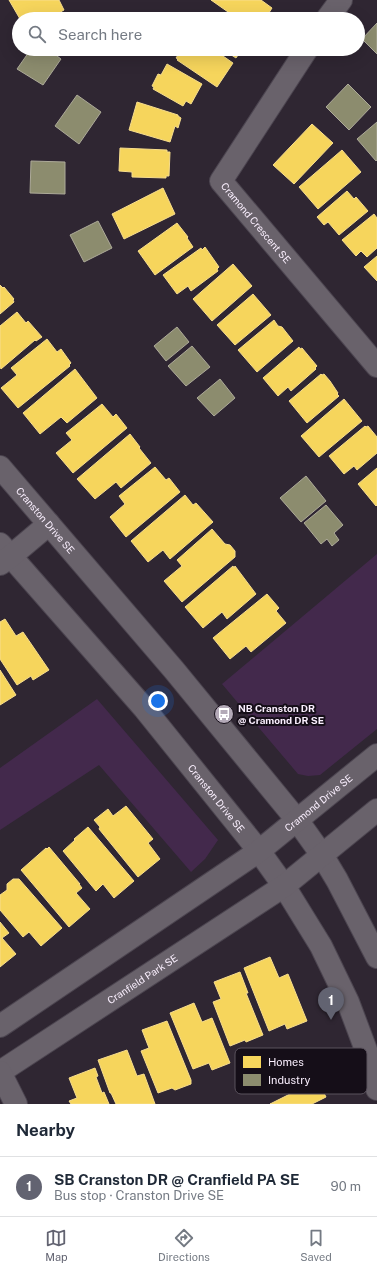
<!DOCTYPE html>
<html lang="en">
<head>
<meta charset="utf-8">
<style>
	:root { --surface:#fff; --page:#f6f6f7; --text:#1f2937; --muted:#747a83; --line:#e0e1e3; --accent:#626371 }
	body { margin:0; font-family:"Public Sans",sans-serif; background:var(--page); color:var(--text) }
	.you { position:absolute; left:158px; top:701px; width:14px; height:14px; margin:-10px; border:3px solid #fff; border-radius:50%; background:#1a73e8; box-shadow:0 0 0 6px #1a73e833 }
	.badge { display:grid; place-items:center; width:26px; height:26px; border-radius:50%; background:var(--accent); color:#fff; font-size:13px; font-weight:700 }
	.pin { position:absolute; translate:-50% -33px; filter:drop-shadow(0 1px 2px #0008) }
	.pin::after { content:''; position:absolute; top:21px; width:14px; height:12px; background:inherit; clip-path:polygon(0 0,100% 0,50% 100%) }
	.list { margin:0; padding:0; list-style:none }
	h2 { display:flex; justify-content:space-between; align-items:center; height:52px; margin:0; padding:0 16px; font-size:17px }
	h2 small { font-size:13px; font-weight:400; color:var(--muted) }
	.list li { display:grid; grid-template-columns:26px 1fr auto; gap:12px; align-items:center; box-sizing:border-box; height:60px; padding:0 16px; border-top:1px solid var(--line) }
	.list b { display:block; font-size:15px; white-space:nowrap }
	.list p { margin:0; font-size:13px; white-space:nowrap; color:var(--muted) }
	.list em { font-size:13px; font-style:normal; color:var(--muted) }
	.icon { flex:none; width:22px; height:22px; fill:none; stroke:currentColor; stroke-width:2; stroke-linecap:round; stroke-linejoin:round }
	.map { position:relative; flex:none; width:377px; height:1104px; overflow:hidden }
	.search { position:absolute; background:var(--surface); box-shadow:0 4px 16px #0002; left:12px; right:12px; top:12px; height:44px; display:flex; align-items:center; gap:10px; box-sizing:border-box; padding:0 14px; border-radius:22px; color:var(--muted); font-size:15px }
	.sheet { height:112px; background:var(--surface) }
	nav { display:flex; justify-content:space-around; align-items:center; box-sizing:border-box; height:56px; border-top:1px solid var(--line); background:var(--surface); font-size:11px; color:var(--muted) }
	nav a { display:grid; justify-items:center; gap:2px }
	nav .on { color:var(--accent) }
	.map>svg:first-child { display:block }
	.green { fill:#43294c }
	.homes { fill:#f6d55c; stroke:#f7dd8d }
	.industry { fill:#8c8c6e; stroke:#adaa99 }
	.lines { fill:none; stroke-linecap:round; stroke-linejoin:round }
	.minor-casing { stroke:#4c4550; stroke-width:24 }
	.minor { stroke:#69626b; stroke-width:22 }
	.labels { text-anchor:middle; stroke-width:4; stroke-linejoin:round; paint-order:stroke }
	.street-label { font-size:10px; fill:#faeffe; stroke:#150e18 }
	.poi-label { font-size:10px; font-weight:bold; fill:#faeffe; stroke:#150e18; text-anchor:start }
	.key { fill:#150e18; stroke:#5a525d; stroke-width:1 }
	.key-label { font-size:11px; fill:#faeffe }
</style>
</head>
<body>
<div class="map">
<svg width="377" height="1104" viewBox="0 0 377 1104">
	<rect width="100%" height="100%" fill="#2f2632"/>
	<path class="green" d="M 377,554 L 377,729 L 320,775 L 308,776 L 298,774 L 222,684 Z
		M 97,699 L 218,840 L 205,859 L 191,872 L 99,765 L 0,830 L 0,768 Z"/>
	<path class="homes" d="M 9,0 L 59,0 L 64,10 L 48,19 L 20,19 Z
		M 211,0 L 261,0 L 272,8 L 265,19 L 238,19 Z
		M 219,13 L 228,19 L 212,19 L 216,14 L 217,15 Z
		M 182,49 L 213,49 L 233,63 L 217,87 L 177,60 L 178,59 L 176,58 Z
		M 222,49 L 242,49 L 236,58 Z
		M 167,64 L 202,84 L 191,104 L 186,101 L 183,106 L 153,89 L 154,87 L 152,86 L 158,74 L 161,75 Z
		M 137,102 L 178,115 L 178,116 L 181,118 L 178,128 L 175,126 L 170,142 L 129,130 Z
		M 312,124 L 333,143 L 294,184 L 273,165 Z
		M 120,148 L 167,150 L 167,152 L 170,152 L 169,176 L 166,176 L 166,178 L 132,177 L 132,172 L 119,171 Z
		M 342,150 L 361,172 L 318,209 L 299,187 Z
		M 163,188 L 175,214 L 124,239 L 112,214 Z
		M 347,191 L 354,199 L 356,197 L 368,211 L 339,235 L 328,222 L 324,225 L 317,217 Z
		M 374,214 L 377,218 L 377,248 L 367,257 L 361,251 L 356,256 L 342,240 Z
		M 177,223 L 188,237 L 187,238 L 193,247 L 155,275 L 138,251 Z
		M 205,247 L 219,267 L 217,269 L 218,271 L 191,291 L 188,286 L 177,294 L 163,275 L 201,248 L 202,250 Z
		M 377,256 L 377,281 L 364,267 Z
		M 233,264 L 252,286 L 212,321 L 193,299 Z
		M 0,285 L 3,288 L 4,287 L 14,299 L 13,300 L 14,302 L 0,314 Z
		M 253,294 L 271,315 L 235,345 L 217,325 Z
		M 17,312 L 26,323 L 28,321 L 42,337 L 36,341 L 35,340 L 1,369 L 0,367 L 0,326 Z
		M 274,320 L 278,326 L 282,327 L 293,341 L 257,372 L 238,350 Z
		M 47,339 L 57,352 L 61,349 L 71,363 L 69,365 L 70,366 L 18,408 L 1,388 L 17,375 L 11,368 Z
		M 299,347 L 300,349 L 302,348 L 317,366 L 315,368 L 316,369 L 291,391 L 288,387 L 278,396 L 263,378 Z
		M 75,369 L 97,398 L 67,423 L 61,417 L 40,434 L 23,413 Z
		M 321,374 L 322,375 L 324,374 L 330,381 L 338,393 L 337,394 L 339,396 L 307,423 L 289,401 Z
		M 344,399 L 362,421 L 319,457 L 301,436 Z
		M 102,404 L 113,417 L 116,414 L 127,428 L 73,473 L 56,453 L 72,440 L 66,433 Z
		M 365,426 L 366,427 L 368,426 L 377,437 L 377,453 L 357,470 L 354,466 L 344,474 L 329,456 Z
		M 130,434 L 140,447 L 139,448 L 151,463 L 121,488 L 116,482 L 95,499 L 77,479 Z
		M 155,467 L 166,480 L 169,478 L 180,492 L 126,537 L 110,517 L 125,504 L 119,496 Z
		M 377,468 L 377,505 L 376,506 L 358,484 Z
		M 185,495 L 193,505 L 196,503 L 213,522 L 170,559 L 163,550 L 148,562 L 131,541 Z
		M 212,529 L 225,544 L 230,545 L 235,551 L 235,557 L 182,602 L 164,581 L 182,566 L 177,560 Z
		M 233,566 L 234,568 L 235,566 L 256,594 L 227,619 L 222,612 L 203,628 L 185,607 Z
		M 267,594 L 279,608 L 276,611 L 286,623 L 251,652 L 246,646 L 230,659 L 213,638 Z
		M 5,619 L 16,636 L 23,632 L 49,670 L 33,680 L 31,676 L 17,685 L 0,659 L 0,622 Z
		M 0,670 L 16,695 L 0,705 Z
		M 126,806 L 153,839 L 148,843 L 160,859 L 138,877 L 99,829 L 100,827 L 94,820 L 108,809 L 113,816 Z
		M 88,827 L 134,881 L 114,898 L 103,884 L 96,891 L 63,851 L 75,840 L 74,839 Z
		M 49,847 L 80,884 L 79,884 L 82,888 L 76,893 L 90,909 L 69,927 L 21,870 L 46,848 L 47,849 Z
		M 13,879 L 19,879 L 62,928 L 41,946 L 29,932 L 23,937 L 0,910 L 0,895 L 7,890 L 7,884 Z
		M 0,922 L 9,933 L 2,938 L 16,954 L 0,967 Z
		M 270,957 L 279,978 L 288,974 L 307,1021 L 287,1029 L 285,1024 L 269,1031 L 244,968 Z
		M 240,972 L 248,993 L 246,993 L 263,1035 L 246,1042 L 245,1040 L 230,1046 L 213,1002 L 221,999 L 214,982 Z
		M 194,1003 L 202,1022 L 212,1018 L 230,1063 L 212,1070 L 209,1063 L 193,1069 L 170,1013 Z
		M 167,1021 L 191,1080 L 191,1084 L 175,1090 L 172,1088 L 158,1093 L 141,1051 L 149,1048 L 142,1030 Z
		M 127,1050 L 137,1076 L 144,1074 L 155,1104 L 116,1104 L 111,1093 L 110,1093 L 98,1060 Z
		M 95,1068 L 98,1076 L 96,1077 L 102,1093 L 104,1092 L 109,1104 L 71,1104 L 69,1101 L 77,1098 L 69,1078 Z
		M 313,1072 L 326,1097 L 312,1104 L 270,1104 L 292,1093 L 288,1086 Z"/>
	<path class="industry" d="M 377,23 L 377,54 L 362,39 Z
		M 31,49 L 48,49 L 61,59 L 43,85 L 17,69 Z
		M 348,84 L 371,107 L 349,130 L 326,107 Z
		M 77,95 L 101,112 L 79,144 L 55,126 Z
		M 377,122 L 377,160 L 376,161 L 357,139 Z
		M 31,161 L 65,162 L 65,194 L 30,193 Z
		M 98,221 L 112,248 L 84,262 L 70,235 Z
		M 177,327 L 189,342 L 166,361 L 154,346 Z
		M 192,346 L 210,367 L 186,386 L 168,366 Z
		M 220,379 L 235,398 L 214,416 L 197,398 Z
		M 306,476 L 326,501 L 301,522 L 280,498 Z
		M 326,505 L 343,525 L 334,533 L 339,540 L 332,546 L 327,539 L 321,544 L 304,523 Z"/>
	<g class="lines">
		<g class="minor-casing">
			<g id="minor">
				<path d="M 327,19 L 341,0"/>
				<path id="s1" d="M 307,49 L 221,181 L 377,366"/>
				<path id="s2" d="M 0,467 L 174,670 L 297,820 L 322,855 L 337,880 L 377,957"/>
				<path id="s3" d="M 0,544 L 144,708 L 259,851 L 284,886 L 321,946 L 348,1002 L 369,1058 L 377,1089"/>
				<path d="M 0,564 L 11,556 L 49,524"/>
				<path id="s4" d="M 0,1026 L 259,851 L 377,755"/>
				<path id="s5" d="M 0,1072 L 284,886 L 377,810"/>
				<path d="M 0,1072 L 16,1104"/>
			</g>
		</g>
		<use href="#minor" class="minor"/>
	</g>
	<defs>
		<g id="bus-disc" transform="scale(1)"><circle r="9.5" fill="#b3a9b7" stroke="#150e18"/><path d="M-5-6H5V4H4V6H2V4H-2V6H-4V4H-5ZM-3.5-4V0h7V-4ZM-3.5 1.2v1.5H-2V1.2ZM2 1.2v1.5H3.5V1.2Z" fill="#fff"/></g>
	</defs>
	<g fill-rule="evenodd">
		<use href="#bus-disc" x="224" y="714"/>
	</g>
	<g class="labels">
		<g class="street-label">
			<text dy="4" stroke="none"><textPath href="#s1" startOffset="212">Cramond Crescent SE</textPath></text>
			<text dy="4" stroke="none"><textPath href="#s2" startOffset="70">Cranston Drive SE</textPath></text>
			<text dy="4" stroke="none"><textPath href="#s3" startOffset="334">Cranston Drive SE</textPath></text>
			<text dy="4" stroke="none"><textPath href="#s4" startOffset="389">Cramond Drive SE</textPath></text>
			<text dy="4" stroke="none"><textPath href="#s5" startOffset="170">Cranfield Park SE</textPath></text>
		</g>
		<g class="poi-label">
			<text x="238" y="712">NB Cranston DR<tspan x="238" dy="12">@ Cramond DR SE</tspan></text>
		</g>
	</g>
	<rect x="235" y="1048" width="132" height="46" rx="6" class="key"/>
	<rect x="243" y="1056" width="18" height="12" fill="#f6d55c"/>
	<rect x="243" y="1074" width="18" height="12" fill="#8c8c6e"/>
	<g class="key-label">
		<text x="268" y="1066">Homes</text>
		<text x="268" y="1084">Industry</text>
	</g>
</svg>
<div class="you"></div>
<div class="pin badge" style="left:331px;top:1020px">1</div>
<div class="search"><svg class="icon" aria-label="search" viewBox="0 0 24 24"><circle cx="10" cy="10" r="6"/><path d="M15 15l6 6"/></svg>Search here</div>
</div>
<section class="sheet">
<h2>Nearby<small></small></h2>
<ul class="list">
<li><span class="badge">1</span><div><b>SB Cranston DR @ Cranfield PA SE</b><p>Bus stop · Cranston Drive SE</p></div><em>90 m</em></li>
</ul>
</section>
<nav>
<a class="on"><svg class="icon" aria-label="map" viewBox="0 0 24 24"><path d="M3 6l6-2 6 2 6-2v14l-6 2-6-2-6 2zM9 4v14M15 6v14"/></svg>Map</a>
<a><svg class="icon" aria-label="directions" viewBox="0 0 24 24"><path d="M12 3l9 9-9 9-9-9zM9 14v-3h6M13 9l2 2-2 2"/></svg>Directions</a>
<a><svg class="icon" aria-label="saved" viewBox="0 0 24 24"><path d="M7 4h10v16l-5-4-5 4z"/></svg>Saved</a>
</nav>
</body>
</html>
